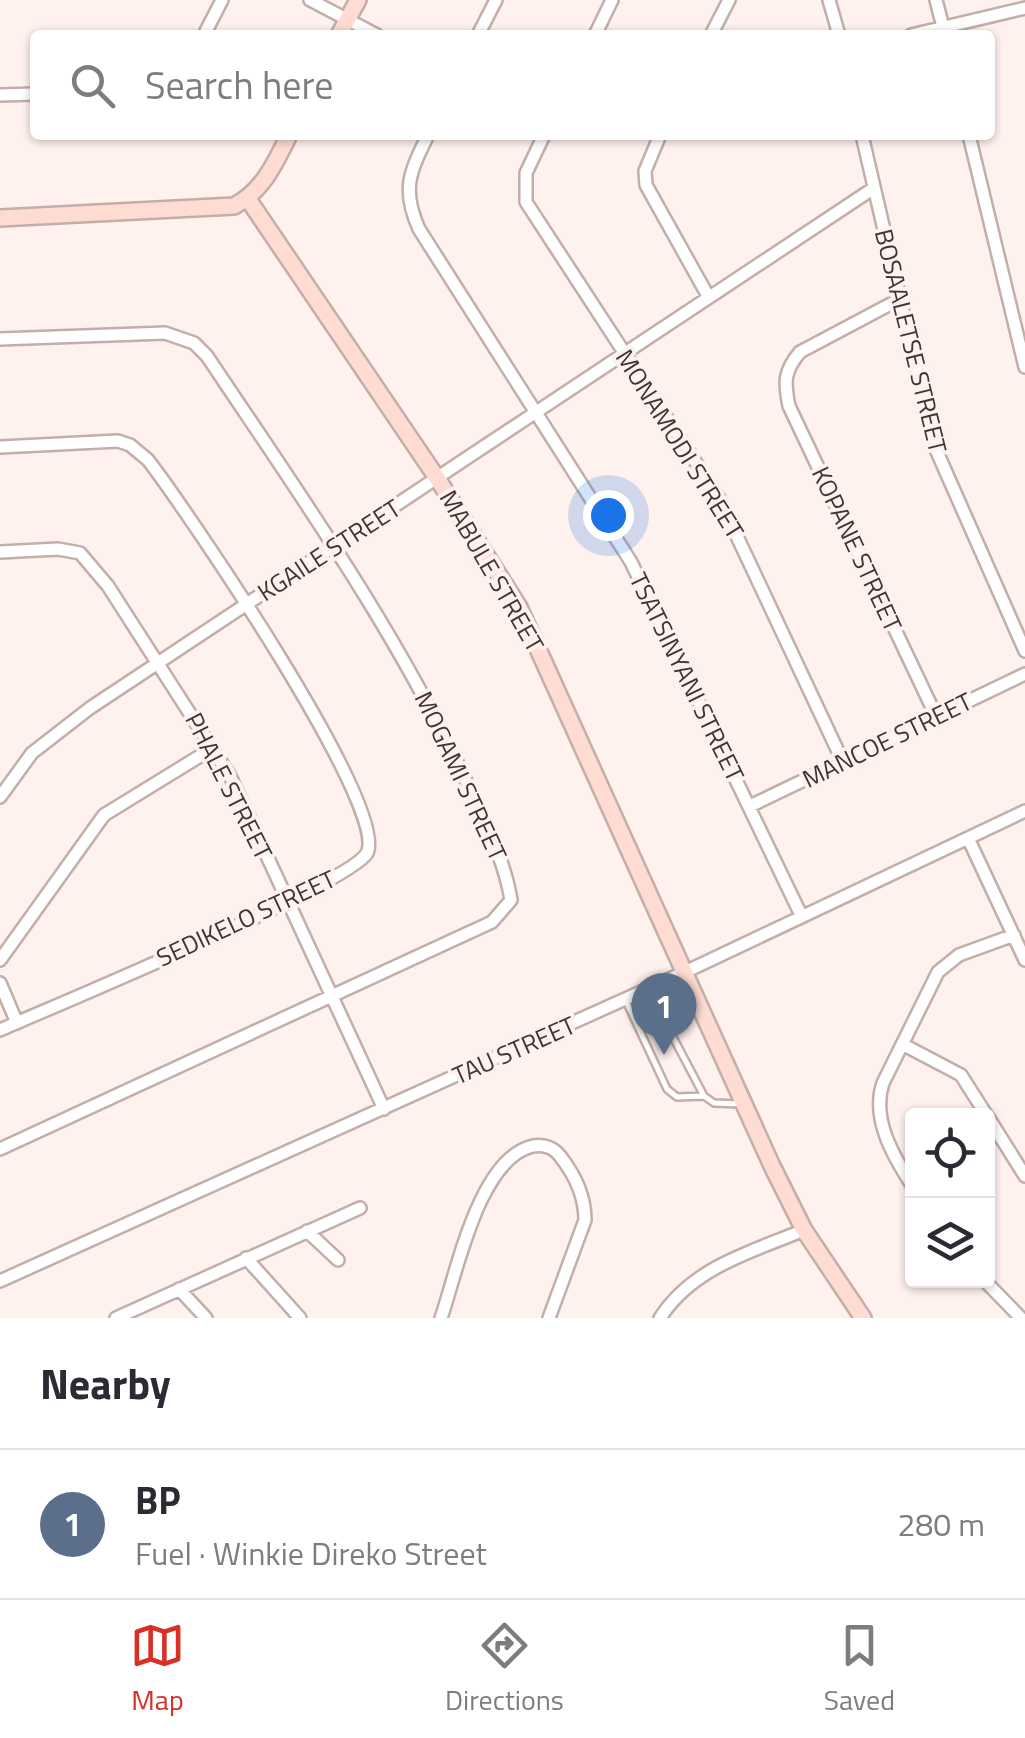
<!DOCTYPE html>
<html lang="en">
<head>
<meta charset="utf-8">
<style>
	:root { --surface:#fff; --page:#f2f2f3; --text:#2b2b33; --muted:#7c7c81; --line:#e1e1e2; --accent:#d93025 }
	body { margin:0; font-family:"Titillium Web",sans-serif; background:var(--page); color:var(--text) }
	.controls { position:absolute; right:30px; bottom:30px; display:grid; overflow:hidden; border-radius:10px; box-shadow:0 2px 8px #0004 }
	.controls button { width:90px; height:90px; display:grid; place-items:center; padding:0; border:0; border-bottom:2px solid var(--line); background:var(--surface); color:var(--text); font:50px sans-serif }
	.you { position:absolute; left:608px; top:515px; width:35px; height:35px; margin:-25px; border:8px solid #fff; border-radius:50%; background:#1a73e8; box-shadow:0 0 0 15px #1a73e833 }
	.badge { display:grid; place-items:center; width:65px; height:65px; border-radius:50%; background:var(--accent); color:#fff; font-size:32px; font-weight:700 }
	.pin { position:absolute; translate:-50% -82px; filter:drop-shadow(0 2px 5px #0008) }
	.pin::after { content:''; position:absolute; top:52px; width:35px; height:30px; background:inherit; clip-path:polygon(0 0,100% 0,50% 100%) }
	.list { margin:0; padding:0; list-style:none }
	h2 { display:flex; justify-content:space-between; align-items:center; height:130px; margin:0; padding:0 40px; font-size:42px }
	h2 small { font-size:32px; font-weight:400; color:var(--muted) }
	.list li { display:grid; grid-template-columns:65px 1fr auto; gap:30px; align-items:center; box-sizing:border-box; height:150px; padding:0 40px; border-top:2px solid var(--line) }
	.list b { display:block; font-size:38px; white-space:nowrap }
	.list p { margin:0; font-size:32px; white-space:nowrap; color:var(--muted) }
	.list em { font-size:32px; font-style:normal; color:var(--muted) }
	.icon { flex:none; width:55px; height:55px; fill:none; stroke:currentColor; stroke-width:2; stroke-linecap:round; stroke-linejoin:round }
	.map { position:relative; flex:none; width:1025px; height:1318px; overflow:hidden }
	.search { position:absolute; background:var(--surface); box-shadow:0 2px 8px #0004; left:30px; right:30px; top:30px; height:110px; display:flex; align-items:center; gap:25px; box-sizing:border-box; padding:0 35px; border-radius:10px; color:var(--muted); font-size:38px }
	.sheet { height:280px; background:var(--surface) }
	nav { display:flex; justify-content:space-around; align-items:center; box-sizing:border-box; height:140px; border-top:2px solid var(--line); background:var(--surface); font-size:28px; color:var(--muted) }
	nav a { display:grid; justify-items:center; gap:5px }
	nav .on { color:var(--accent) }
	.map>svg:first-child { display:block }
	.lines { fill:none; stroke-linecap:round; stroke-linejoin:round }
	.lane-casing { stroke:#c3aea8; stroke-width:10 }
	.street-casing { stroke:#c3aea8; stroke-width:16 }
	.secondary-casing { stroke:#c3aea8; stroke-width:20 }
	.lane { stroke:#fff; stroke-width:5 }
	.street { stroke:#fff; stroke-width:11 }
	.secondary { stroke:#fedcd1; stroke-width:15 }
	.labels { text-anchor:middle; stroke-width:8; stroke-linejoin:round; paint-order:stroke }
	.street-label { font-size:25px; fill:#3e3633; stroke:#fff1ed }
</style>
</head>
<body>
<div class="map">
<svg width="1025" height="1318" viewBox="0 0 1025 1318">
	<rect width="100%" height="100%" fill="#fff1ed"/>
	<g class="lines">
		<g class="lane-casing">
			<path id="lane" d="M 626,1001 L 667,1089 L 677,1097 L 704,1096
				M 664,1020 L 704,1096 L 714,1103 L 741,1104"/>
		</g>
		<g class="street-casing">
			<path id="street" d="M 310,0 L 377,35
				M 829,0 L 839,35
				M 936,0 L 945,35
				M 204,35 L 222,0
				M 478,35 L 496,0
				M 595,35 L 612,0
				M 711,35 L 729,0
				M 911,35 L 1025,8
				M 0,95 L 35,94
				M 428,135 C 410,172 401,189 419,229 L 631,562 L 801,915
				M 544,135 L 526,173 L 526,202 L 719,498 L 843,762
				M 660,135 L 645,171 L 646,185 L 708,296
				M 862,135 L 934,445 L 1025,651
				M 969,135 L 1025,367
				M 900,299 L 800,352 C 784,371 784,382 789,406 L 936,716
				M 0,339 L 165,333 L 194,343 L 207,356 C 299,494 395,628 465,779 C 483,819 504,857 511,900 L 492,922 L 0,1149
				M 0,447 L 118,441 L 130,445 L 148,460 C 185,508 391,809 367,853 C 351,883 52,1007 0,1030
				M 0,552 L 58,549 L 80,553 L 108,586 L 230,776 L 384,1109
				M 0,797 L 32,753 L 90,708 L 874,188
				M 750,806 L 1025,674
				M 968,838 L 1025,960
				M 0,960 L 104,815 L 213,748
				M 0,983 L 17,1023
				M 902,1044 L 961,1075 L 987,1116
				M 988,1117 L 1025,1176
				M 912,1185 C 893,1156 871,1118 883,1083 L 938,972 L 959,955 L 1014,935
				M 307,1231 L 338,1260
				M 246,1258 L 300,1318
				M 984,1280 L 1021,1318
				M 0,1281 L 685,972 L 1025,811
				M 179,1289 L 206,1318
				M 116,1318 L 360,1208
				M 441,1318 C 457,1272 479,1158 533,1146 C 544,1144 554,1148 560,1156 C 575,1175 585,1197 585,1220 L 549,1318
				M 660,1318 C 693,1267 751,1252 804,1230"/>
		</g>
		<g class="secondary-casing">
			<path id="secondary" d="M 339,35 L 358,0
				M 248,199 L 437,478 L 519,607 L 772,1166 L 804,1230 L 863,1318
				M 0,218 L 234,206 C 263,191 275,163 289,135"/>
		</g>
		<use href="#lane" class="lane"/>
		<use href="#street" class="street"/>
		<use href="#secondary" class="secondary"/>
	</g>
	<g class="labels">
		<g class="street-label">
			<text transform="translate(911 341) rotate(76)" y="9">BOSAALETSE STREET</text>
			<text transform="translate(680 444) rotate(58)" y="9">MONAMODI STREET</text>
			<text transform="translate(857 549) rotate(65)" y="9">KOPANE STREET</text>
			<text transform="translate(329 550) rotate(-33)" y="9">KGAILE STREET</text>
			<text transform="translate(492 571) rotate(60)" y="9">MABULE STREET</text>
			<text transform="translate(687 677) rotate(64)" y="9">TSATSINYANI STREET</text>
			<text transform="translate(887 740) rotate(-26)" y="9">MANCOE STREET</text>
			<text transform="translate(461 776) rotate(65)" y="9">MOGAMI STREET</text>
			<text transform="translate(229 786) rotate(63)" y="9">PHALE STREET</text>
			<text transform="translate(246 918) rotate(-25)" y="9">SEDIKELO STREET</text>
			<text transform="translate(514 1050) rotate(-24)" y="9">TAU STREET</text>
		</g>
	</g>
</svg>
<div class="controls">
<button><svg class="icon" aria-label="locate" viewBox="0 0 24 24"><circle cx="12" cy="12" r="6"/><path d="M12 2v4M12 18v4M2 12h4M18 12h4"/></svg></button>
<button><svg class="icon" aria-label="layers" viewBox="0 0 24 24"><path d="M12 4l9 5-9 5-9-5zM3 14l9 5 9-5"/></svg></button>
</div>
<div class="you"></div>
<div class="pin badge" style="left:664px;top:1055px;background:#5c6f8a">1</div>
<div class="search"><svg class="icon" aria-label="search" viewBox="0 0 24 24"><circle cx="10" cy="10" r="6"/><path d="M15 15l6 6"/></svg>Search here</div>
</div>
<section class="sheet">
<h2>Nearby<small></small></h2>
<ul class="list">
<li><span class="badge" style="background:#5c6f8a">1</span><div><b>BP</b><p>Fuel · Winkie Direko Street</p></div><em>280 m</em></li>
</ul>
</section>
<nav>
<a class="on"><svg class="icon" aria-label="map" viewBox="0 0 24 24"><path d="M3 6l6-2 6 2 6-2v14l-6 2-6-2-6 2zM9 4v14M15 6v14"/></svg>Map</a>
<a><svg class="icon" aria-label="directions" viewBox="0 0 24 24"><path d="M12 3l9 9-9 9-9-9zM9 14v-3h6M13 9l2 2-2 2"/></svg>Directions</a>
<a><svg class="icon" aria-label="saved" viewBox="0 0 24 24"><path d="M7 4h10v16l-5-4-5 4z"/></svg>Saved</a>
</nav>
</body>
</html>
